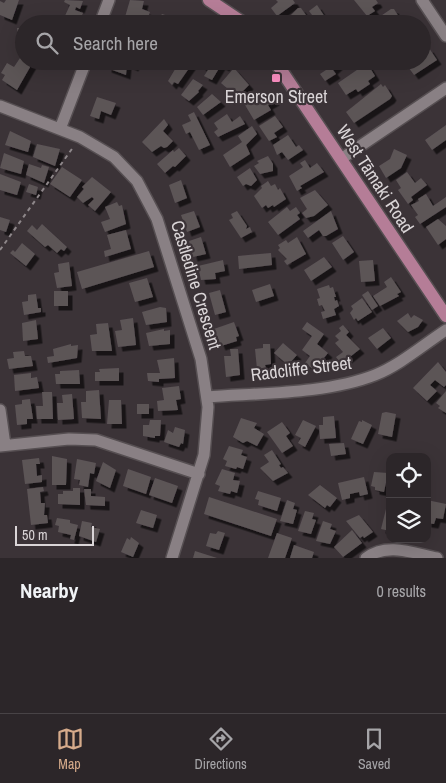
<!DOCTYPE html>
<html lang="en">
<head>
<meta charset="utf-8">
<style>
	:root { --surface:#2c2629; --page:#383235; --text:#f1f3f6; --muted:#a6a5a8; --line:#484346; --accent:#d6ab8b }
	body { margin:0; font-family:"Archivo Narrow",sans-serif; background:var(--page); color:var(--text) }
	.controls { position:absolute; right:15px; bottom:15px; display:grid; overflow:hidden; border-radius:10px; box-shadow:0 5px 20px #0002 }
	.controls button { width:45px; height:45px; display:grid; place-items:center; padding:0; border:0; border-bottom:1px solid var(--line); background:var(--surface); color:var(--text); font:25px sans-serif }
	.scale { position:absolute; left:15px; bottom:12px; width:79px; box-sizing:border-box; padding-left:5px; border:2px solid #dad5d7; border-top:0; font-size:14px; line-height:18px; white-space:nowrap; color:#dad5d7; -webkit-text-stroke:4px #3b3337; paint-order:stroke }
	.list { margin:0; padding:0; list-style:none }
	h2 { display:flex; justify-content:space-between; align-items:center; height:65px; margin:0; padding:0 20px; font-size:21px }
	h2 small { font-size:16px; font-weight:400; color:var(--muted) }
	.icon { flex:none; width:28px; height:28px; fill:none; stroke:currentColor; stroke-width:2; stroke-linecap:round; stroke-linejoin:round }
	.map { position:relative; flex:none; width:446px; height:558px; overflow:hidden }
	.search { position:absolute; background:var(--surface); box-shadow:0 5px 20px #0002; left:15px; right:15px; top:15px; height:55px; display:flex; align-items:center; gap:12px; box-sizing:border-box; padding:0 18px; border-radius:28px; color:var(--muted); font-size:19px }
	.sheet { height:155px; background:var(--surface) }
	nav { display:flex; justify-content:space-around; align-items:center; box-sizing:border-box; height:70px; border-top:1px solid var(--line); background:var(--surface); font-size:14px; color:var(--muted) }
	nav a { display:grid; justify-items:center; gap:2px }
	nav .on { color:var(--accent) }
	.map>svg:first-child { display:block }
	.building { fill:#5c5457; filter:url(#shadow) }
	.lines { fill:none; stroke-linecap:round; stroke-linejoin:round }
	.minor-casing { stroke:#564f52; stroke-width:14 }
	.major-casing { stroke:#564f52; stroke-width:15 }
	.path { stroke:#8e878a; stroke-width:2; stroke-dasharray:4 4; stroke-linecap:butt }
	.minor { stroke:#898084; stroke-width:11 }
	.major { stroke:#b57d97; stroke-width:12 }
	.poi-dot { fill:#fc8fc2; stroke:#3b3337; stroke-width:2 }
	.labels { text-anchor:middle; stroke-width:4.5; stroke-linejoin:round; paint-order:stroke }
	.poi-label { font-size:18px; fill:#dad5d7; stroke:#3b3337 }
	.street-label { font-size:18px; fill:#dad5d7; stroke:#3b3337 }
</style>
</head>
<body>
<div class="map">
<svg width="446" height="558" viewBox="0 0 446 558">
	<defs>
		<filter id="shadow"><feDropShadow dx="4.5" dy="4.5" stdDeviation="0" flood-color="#0009"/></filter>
	</defs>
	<rect width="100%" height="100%" fill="#3b3337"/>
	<path class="building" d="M 6,0 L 19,0 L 12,20 L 0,15 L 0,1 L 4,3 Z
		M 65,0 L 83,1 L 80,9 L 76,7 L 75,10 L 83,13 L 78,24 L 64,18 L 70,5 L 64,2 Z
		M 130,0 L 144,1 L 142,9 L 150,12 L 147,20 L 150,21 L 149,24 L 125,17 Z
		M 276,0 L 293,0 L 295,3 L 277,16 L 271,8 L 278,2 Z
		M 354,0 L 376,0 L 378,3 L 372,7 L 375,11 L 367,16 Z
		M 317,5 L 325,17 L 316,24 L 296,24 L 290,16 L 298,8 L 301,8 L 308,18 L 312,15 L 309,11 Z
		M 391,9 L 394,9 L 402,22 L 399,24 L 369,24 Z
		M 162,14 L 178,19 L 177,22 L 182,24 L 155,24 Z
		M 17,28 L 24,28 L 24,48 L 19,45 Z
		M 429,48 L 437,60 L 414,75 L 406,64 L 409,61 L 422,61 L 422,52 Z
		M 22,55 L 24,61 L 33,62 L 17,90 L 2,80 L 5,75 L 1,73 L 7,63 L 14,67 Z
		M 114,61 L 136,61 L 134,67 L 127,64 L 126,75 L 107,68 L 108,63 L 113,64 Z
		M 174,61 L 188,61 L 192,64 L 178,84 L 174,82 L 172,85 L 168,81 L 177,66 Z
		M 203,61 L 229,61 L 225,67 L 221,65 L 212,80 L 204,76 L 208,70 L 201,66 Z
		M 328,61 L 343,61 L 333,70 L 336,74 L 325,81 L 320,74 L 326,70 L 324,68 L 328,65 Z
		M 367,63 L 375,76 L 368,81 L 370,84 L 358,92 L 356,89 L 346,95 L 338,83 Z
		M 234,68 L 249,85 L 234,100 L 226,93 L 229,90 L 221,83 Z
		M 193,79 L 203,85 L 198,91 L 199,92 L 189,101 L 181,95 Z
		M 381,84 L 383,87 L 385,85 L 392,96 L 390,99 L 354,123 L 346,112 Z
		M 270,92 L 275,101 L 268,105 L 271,110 L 254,120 L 245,105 L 260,93 L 263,97 Z
		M 212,94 L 221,102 L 203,115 L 197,107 Z
		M 97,97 L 116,103 L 111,115 L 101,111 L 99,119 L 90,116 Z
		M 194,112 L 210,145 L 199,150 L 190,132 L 186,134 L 182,125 L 191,121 L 188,115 Z
		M 227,114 L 232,122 L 240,116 L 245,124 L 218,137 L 214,132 L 218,129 L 214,123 Z
		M 275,116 L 283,127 L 274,133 L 277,137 L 269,141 L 259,126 Z
		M 164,119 L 168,125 L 163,131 L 173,141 L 167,147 L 164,148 L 161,146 L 152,152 L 142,142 Z
		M 446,125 L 446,140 L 432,150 L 425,140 Z
		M 252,126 L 257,134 L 246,145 L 250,154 L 230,167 L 223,155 L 242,142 L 238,136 Z
		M 10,131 L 31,141 L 28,152 L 5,145 Z
		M 288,135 L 296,147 L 299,145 L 303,150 L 288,160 L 282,152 L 277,155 L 273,145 Z
		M 37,144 L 60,149 L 55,166 L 33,157 Z
		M 179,148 L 186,156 L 175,167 L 173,166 L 165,173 L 157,164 L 173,150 L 174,152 Z
		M 394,149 L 407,155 L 401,168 L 386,178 L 379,166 L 390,159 Z
		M 4,153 L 24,161 L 21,174 L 0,168 Z
		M 268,156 L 273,164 L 273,171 L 260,174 L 254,166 L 259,163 L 257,161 Z
		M 305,160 L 310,168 L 317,163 L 324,172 L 300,186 L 302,188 L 297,191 L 289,176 L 303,167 L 300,163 Z
		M 29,164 L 41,168 L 42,165 L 49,167 L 44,183 L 26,175 Z
		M 62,167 L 82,180 L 70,197 L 50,184 Z
		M 250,168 L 257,180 L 251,186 L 246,184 L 243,186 L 237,177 Z
		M 407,172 L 415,183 L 421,178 L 427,185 L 411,197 L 413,200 L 408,204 L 398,190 L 401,188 L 396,180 Z
		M 0,174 L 21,182 L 17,195 L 0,190 Z
		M 92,177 L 111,192 L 95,211 L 88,205 L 94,199 L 92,197 L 83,203 L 77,197 L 84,189 L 82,187 Z
		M 181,180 L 187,198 L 175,203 L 169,185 Z
		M 268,181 L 271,186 L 275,184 L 278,190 L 280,188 L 286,199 L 274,207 L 273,205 L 268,208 L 266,205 L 262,208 L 254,196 L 262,188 L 261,186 Z
		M 29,184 L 38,187 L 36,195 L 26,192 Z
		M 315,190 L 328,205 L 314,216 L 306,218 L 302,213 L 307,209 L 300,198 Z
		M 426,194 L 433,206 L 446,197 L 446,207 L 420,224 L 415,217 L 418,215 L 411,205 L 419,201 L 418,199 Z
		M 117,202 L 119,206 L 122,205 L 126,224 L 105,232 L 101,222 L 110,219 L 105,207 Z
		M 287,207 L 290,211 L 296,207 L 300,213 L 297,215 L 300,219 L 278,235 L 268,222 Z
		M 194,211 L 200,227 L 187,232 L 181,215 Z
		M 237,211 L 247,226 L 246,229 L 250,227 L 252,232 L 241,238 L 229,220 L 233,218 L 231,214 Z
		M 331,211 L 338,229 L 326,236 L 323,236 L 319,230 L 308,238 L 303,231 Z
		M 0,217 L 10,220 L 6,232 L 0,230 Z
		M 438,219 L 446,226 L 446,239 L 438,245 L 426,227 Z
		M 42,224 L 67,247 L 64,251 L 61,249 L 57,253 L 48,245 L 45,247 L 27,231 L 32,225 L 37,230 Z
		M 126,230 L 131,249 L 105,257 L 104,251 L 111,249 L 107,235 Z
		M 343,236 L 354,252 L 343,260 L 332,243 Z
		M 201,237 L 206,254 L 193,257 L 189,241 Z
		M 297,237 L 306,254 L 287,265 L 284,261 L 287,259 L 278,250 L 280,248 L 278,245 L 286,240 L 288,243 Z
		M 22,243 L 35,254 L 26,266 L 10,253 L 13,250 L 15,252 Z
		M 149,251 L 154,267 L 82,289 L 77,272 Z
		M 271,253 L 272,265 L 239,269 L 238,256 Z
		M 324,257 L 332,267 L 311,281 L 304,270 Z
		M 223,260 L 225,271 L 215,273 L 216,279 L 201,280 L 198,266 Z
		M 373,260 L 375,281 L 361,282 L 359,261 Z
		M 69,262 L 72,286 L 57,288 L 54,273 L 59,272 L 58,264 Z
		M 391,277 L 401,292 L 397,294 L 399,296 L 380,306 L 373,296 L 387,287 L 384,282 Z
		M 147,278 L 153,297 L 135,302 L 129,283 Z
		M 270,284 L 274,296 L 256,302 L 252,290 Z
		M 329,285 L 330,288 L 333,287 L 336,297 L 334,297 L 335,301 L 337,300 L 339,306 L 334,309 L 336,315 L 323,319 L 321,312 L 325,311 L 322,305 L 319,306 L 317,299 L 320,298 L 317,289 Z
		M 220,290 L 226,312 L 215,315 L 209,293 Z
		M 54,291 L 68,291 L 68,306 L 54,306 Z
		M 368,291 L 378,306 L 372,310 L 362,295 Z
		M 36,294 L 38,308 L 41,308 L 41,312 L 24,315 L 22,302 L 28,301 L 28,295 Z
		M 362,298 L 372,312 L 358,321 L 356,318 L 354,320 L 350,313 L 353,309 L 351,306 Z
		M 160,307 L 166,308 L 167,322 L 146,325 L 142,312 Z
		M 408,313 L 411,318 L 414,315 L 423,320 L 418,327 L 408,332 L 397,321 Z
		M 133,318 L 136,345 L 118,347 L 115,331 L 122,330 L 120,320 Z
		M 36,320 L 38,339 L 23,341 L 22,323 Z
		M 234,322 L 239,336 L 236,337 L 237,341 L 221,346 L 217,336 L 213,338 L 211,330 Z
		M 307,322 L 324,334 L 317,344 L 328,353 L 314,370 L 305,363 L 310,356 L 302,350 L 312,336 L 302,329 Z
		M 108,323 L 112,351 L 92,351 L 90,335 L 97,334 L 96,324 Z
		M 343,325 L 349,332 L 346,335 L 360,349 L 341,364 L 336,357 L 343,352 L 335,343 L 339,340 L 335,336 L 341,331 L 339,328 Z
		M 383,328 L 391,338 L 377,349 L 368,338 Z
		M 164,329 L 164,331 L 170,330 L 170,344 L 149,346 L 146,333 Z
		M 283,343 L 297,355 L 288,365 L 274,353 Z
		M 71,344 L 71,346 L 78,345 L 77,358 L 48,363 L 47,357 L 54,356 L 53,349 Z
		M 263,344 L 270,344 L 271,364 L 265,365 L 266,368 L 257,369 L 255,349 L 263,348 Z
		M 230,349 L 238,349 L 240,375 L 226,377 L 224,356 L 231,356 Z
		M 24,351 L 25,356 L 31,356 L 33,366 L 9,369 L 7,359 L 14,358 L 13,352 Z
		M 174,358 L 175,378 L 159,379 L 159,382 L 148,381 L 147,373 L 160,373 L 157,360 Z
		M 438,362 L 446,372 L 446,385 L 444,387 L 435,380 L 430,385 L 437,391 L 427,401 L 413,388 Z
		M 119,368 L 119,381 L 95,381 L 95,372 L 100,372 L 99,369 Z
		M 79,370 L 80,384 L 56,384 L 55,374 L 60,374 L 60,371 Z
		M 31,373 L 31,378 L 37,377 L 39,388 L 15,391 L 14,375 Z
		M 179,386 L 181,399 L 176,400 L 178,410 L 158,411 L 157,401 L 164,400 L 162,388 Z
		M 99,390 L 101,419 L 82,418 L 81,402 L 86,402 L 86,391 Z
		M 446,391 L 446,413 L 438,408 L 440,406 L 436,403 Z
		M 42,392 L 52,392 L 53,419 L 37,419 L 36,406 L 43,406 Z
		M 72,394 L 74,419 L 58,420 L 57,403 L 63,403 L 62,395 Z
		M 30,399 L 33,419 L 27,419 L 27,424 L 17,425 L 15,405 L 22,404 L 22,400 Z
		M 109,400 L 121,400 L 122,424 L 107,424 Z
		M 137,404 L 149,404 L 149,414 L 137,414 Z
		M 386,412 L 396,414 L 392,437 L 378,434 L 382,413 Z
		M 334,416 L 336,438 L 320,439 L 319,425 L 323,425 L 323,417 Z
		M 241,418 L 257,423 L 254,428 L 264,434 L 257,446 L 247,441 L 243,443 L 233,437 Z
		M 150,420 L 161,420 L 160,436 L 155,436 L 155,438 L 143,436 L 143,425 L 149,425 Z
		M 303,420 L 316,426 L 305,447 L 298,443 L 301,438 L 295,435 Z
		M 362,420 L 372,425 L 363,444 L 351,439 L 359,421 L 362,422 Z
		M 282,422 L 290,433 L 286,436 L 293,446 L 282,453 L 267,432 Z
		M 175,427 L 185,430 L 183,444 L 181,443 L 179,447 L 164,442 L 168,430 L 173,433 Z
		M 344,443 L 346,454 L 331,456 L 329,444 Z
		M 229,446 L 243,450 L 241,455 L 247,457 L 243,469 L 237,467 L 236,469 L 225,466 L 227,461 L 223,459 Z
		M 272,450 L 281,464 L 279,465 L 281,468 L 283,467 L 288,473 L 273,481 L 260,468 L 269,462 L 264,455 Z
		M 52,456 L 67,459 L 66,485 L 52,485 Z
		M 39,458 L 40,464 L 36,464 L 37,476 L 42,475 L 42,482 L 25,484 L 22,460 Z
		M 77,459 L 96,463 L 94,474 L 90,473 L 88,487 L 79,485 L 80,480 L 74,479 Z
		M 103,462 L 116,470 L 110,488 L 96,481 Z
		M 128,469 L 151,477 L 146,494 L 123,486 Z
		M 222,469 L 235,473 L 233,480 L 240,481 L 237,493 L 231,491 L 230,494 L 218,491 L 220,486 L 215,484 Z
		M 374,472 L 388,473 L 384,492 L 375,490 L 375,487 L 371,486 Z
		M 364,477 L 368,494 L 360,496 L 359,492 L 350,494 L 350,498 L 342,500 L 338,483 Z
		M 155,478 L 178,486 L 172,503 L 149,495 Z
		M 320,485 L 337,498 L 330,507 L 327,505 L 325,508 L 308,495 Z
		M 43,487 L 44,491 L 40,492 L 41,503 L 45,503 L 44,515 L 47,515 L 48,523 L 31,525 L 27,489 Z
		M 73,488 L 80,488 L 80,505 L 58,504 L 58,494 L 63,494 L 63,491 L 73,491 Z
		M 84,489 L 91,489 L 91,496 L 105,497 L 105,506 L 86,505 Z
		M 258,491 L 281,498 L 277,511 L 258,505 L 259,500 L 255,499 Z
		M 209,497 L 277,519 L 271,536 L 204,514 Z
		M 287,500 L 295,503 L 293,509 L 297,510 L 293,524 L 280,521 Z
		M 427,500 L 446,504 L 443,519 L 436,518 L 434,524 L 427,523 Z
		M 386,509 L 390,510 L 390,531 L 381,529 Z
		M 141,510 L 157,515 L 153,528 L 136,523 Z
		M 305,511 L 314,513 L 312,519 L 316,520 L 311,534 L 298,531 Z
		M 359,515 L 373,532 L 364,538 L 363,536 L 360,538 L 346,521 Z
		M 57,518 L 70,520 L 70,523 L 78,525 L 74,540 L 70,539 L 71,535 L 58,532 L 59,526 L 55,525 Z
		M 82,521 L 92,523 L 91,527 L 100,529 L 96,542 L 79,536 Z
		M 323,521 L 332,524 L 330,529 L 336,531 L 330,544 L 316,541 Z
		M 352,530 L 362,543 L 343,557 L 334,547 Z
		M 218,531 L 225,533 L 219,550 L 206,546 L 210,533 L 216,534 Z
		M 277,533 L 292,538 L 285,558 L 268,558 Z
		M 131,537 L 139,543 L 133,557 L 121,552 L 127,538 L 130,540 Z
		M 294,545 L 314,552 L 312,558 L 290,558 Z
		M 195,551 L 217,558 L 193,558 Z"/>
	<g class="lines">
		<g class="minor-casing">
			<path id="minor" d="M 422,0 L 446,36
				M 100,24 L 109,0
				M 0,106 L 80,137 L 114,157 L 137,181 L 157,219 L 201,359 L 208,407 L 204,455 L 172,558
				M 60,129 L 86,61
				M 341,159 L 446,88
				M 207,397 C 259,393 327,394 375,375 C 400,365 423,345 446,330
				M 0,410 L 5,445
				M 0,446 L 69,439 L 96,440 L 199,474
				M 366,558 C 387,542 413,553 437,558"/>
		</g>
		<g class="major-casing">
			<path id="major" d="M 209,0 L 245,24
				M 275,61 L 446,316"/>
		</g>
		<path class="path" d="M 0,250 L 74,146"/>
		<use href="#minor" class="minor"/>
		<use href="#major" class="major"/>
	</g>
	<rect class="poi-dot" x="271" y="73" width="10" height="10" rx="2.5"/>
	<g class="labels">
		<g class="poi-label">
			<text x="276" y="103">Emerson Street</text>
		</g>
		<g class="street-label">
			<text transform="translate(375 179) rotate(57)" y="6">West Tāmaki Road</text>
			<text transform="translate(196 285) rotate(73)" y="6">Castledine Crescent</text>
			<text transform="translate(301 369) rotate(-7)" y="6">Radcliffe Street</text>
		</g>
	</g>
</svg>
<div class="controls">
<button><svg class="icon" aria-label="locate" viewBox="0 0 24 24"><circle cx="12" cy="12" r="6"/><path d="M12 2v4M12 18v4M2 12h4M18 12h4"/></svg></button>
<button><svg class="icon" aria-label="layers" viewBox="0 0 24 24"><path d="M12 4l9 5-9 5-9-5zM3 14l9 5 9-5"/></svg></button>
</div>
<div class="scale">50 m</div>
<div class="search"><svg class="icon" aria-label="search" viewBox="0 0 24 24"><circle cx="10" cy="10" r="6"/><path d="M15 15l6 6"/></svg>Search here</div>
</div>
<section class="sheet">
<h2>Nearby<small>0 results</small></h2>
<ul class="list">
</ul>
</section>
<nav>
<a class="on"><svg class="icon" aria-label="map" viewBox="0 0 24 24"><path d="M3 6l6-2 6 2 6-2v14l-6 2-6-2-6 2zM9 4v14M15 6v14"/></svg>Map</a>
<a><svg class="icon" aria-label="directions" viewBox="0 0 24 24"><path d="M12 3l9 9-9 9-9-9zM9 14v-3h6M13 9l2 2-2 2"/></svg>Directions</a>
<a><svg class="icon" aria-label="saved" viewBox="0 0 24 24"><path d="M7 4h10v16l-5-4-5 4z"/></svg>Saved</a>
</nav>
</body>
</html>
